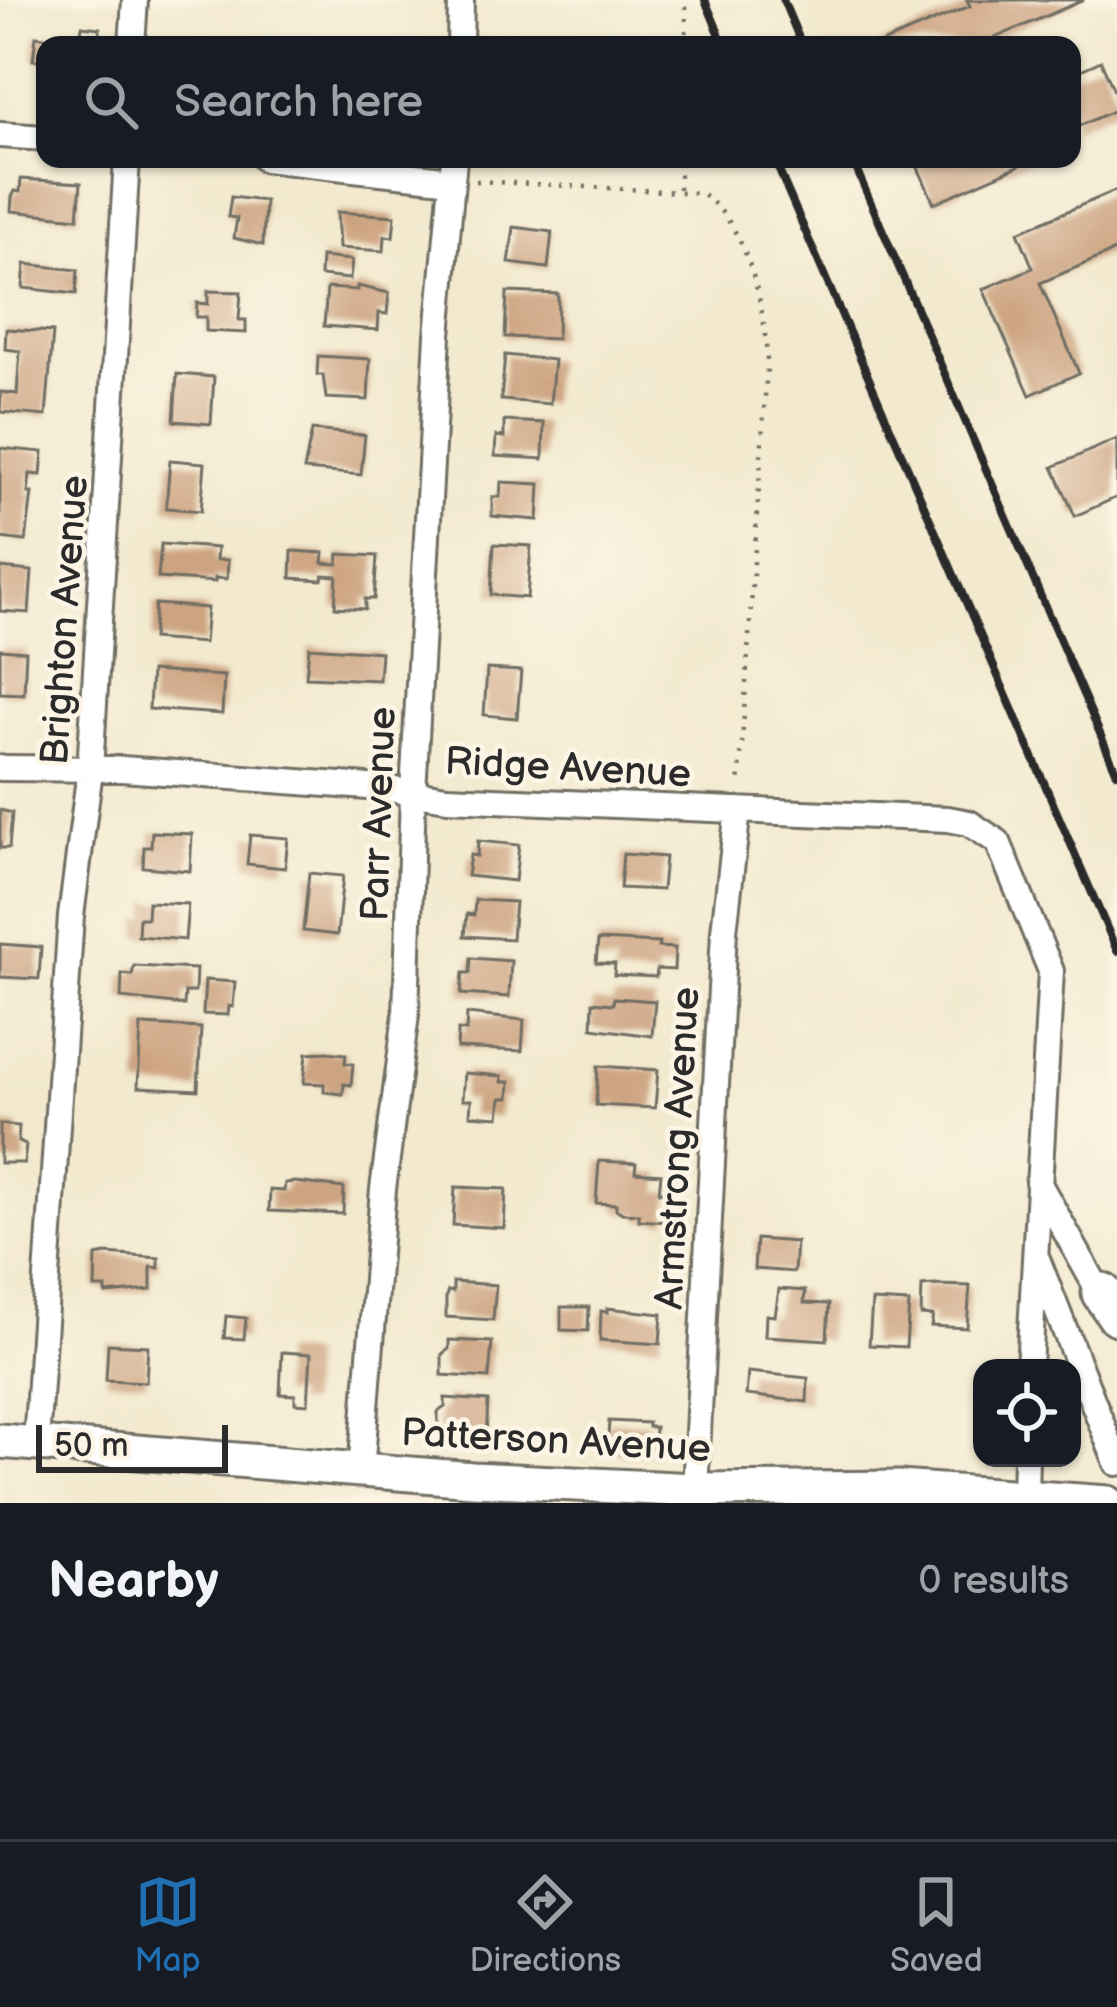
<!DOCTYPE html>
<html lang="en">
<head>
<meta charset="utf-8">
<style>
	:root { --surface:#171b24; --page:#242831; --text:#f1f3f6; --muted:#9ea1a6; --line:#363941; --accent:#1f6fb2 }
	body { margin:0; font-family:"Balsamiq Sans",sans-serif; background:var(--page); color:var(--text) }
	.controls { position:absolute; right:36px; bottom:36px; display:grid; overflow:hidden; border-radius:24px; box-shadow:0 3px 9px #0004 }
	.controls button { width:108px; height:108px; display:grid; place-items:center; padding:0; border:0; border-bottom:3px solid var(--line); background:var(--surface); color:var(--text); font:60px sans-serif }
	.scale { position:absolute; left:36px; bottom:30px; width:192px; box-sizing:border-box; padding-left:12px; border:6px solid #2b2b2b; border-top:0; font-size:33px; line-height:42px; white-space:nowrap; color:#2b2b2b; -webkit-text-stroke:9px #fcf5e5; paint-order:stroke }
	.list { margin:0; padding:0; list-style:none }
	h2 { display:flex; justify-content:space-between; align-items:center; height:156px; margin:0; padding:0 48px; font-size:51px }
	h2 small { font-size:39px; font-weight:400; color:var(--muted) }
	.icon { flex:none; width:66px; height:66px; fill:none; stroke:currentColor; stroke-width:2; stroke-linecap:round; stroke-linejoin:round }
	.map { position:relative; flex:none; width:1117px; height:1503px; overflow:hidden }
	.search { position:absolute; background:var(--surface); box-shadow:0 3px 9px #0004; left:36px; right:36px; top:36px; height:132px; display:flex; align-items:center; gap:30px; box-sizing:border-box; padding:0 42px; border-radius:24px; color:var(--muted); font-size:45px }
	.sheet { height:336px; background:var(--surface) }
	nav { display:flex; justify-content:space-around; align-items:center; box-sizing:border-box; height:168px; border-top:3px solid var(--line); background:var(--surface); font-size:33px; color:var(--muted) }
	nav a { display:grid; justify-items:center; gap:6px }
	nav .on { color:var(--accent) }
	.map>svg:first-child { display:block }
	.building { fill:#cda482 }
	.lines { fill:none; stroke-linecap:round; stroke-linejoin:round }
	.street-casing { stroke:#716e64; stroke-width:30 }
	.secondary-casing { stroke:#716e64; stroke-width:39 }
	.primary-casing { stroke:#716e64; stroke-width:45 }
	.path { stroke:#716e64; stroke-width:4.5; stroke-dasharray:3 9; stroke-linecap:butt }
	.street { stroke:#fff; stroke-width:24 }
	.secondary { stroke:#fff; stroke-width:33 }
	.primary { stroke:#fff; stroke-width:39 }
	.rail { stroke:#2b2b2b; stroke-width:8 }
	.labels { text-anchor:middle; stroke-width:9; stroke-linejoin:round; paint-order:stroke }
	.street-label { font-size:39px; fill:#2b2b2b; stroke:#fcf5e5 }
</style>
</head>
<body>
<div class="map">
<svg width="1117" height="1503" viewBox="0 0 1117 1503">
	<rect width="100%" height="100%" fill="#fcf5e5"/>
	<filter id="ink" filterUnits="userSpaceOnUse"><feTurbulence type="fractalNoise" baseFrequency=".00833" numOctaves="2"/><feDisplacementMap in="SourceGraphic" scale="24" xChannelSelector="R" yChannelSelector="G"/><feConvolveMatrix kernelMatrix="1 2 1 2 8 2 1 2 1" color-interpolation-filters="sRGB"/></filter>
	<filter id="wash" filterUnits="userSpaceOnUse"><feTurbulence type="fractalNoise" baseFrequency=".004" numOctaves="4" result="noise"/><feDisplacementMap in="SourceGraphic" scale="48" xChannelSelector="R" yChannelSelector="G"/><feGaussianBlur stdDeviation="2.7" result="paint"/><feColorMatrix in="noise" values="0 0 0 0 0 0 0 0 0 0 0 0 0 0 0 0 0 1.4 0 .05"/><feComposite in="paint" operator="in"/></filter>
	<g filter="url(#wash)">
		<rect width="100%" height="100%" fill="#f2e9ce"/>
		<g id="blocks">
			<path class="building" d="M 967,0 L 1084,0 L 985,42 L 986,45 L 877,45 L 970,6 Z
				M 82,26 L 100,28 L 98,45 L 45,45 L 45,61 L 33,60 L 36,36 L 80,42 Z
				M 1101,61 L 1117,98 L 1117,109 L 1072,129 L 1072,74 Z
				M 914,159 L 1034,159 L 934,203 Z
				M 21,179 L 81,183 L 78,218 L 11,211 L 12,197 L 15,191 L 20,192 Z
				M 1117,190 L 1117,250 L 1040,283 L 1079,373 L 1030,395 L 983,289 L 1033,268 L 1018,232 Z
				M 231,197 L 265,201 L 263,245 L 234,238 L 237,218 L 228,217 Z
				M 337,212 L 395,216 L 393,237 L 385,236 L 384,251 L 339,248 Z
				M 514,227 L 552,232 L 548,268 L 509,263 Z
				M 321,257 L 352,260 L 350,279 L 320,276 Z
				M 25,264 L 78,270 L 76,294 L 23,288 Z
				M 357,286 L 389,293 L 387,314 L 379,313 L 378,330 L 324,326 L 327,288 L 357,290 Z
				M 208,291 L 241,292 L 239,320 L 246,320 L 246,333 L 206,331 L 206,317 L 196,317 L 197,303 L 208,304 Z
				M 507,292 L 558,294 L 557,339 L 505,337 Z
				M 6,329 L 53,332 L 46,416 L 0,412 L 1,392 L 17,394 L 20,351 L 5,349 Z
				M 505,355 L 554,360 L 550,404 L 501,400 Z
				M 318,356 L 370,359 L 368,400 L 326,398 L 323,375 L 317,375 Z
				M 177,374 L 214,377 L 211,424 L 174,421 Z
				M 504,421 L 544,423 L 543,459 L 495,456 L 496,436 L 504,437 Z
				M 312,430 L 365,435 L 361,475 L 304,470 Z
				M 1117,439 L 1117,497 L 1075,516 L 1053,467 Z
				M 0,448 L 43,452 L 41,475 L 30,474 L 28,493 L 32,493 L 26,541 L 0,538 Z
				M 170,460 L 205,463 L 201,511 L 166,508 Z
				M 501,482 L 540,484 L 538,520 L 492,516 L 492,497 L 500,497 Z
				M 161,544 L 217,548 L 216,560 L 228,560 L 227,579 L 215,578 L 215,582 L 158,578 Z
				M 494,544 L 531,546 L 527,598 L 491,595 Z
				M 292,551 L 324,553 L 323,563 L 338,564 L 339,554 L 377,556 L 374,599 L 365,599 L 365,609 L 335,607 L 337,576 L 323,575 L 322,580 L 291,578 Z
				M 0,568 L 32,571 L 29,613 L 0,611 Z
				M 155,604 L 207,608 L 204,643 L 152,639 Z
				M 309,647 L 381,652 L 379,680 L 306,677 Z
				M 0,649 L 26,651 L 24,694 L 0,693 Z
				M 487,669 L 521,671 L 517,718 L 484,715 Z
				M 151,671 L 224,676 L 222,714 L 149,709 Z
				M 0,810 L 12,813 L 9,848 L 0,848 Z
				M 152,832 L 192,834 L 190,871 L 143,867 L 144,847 L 151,847 Z
				M 250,835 L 288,838 L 285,868 L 247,864 Z
				M 478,841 L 519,845 L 515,881 L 467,876 L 470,855 L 477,856 Z
				M 623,854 L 665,857 L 662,890 L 620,888 Z
				M 309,873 L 343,876 L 337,935 L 303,931 Z
				M 475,900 L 515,902 L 512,939 L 465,936 L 467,914 L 474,915 Z
				M 148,902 L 188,904 L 185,940 L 138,936 L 139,918 L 147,918 Z
				M 598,940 L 659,943 L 658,947 L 675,948 L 674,970 L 657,969 L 656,977 L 614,975 L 615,964 L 596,963 Z
				M 0,944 L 41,947 L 39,979 L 0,977 Z
				M 471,958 L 511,961 L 509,997 L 461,994 L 463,973 L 470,973 Z
				M 134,966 L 196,969 L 195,992 L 185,992 L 184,1005 L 121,998 L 122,974 L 132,975 Z
				M 205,980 L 235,982 L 233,1007 L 229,1006 L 228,1015 L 203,1014 Z
				M 614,998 L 655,1001 L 652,1036 L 592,1028 L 593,1002 L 613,1004 Z
				M 467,1014 L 524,1020 L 522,1051 L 457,1048 L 458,1030 L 466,1031 Z
				M 141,1025 L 201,1028 L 198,1090 L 138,1087 Z
				M 327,1052 L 346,1054 L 345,1063 L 353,1064 L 351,1085 L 344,1084 L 343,1094 L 324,1092 L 324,1084 L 304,1083 L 307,1053 Z
				M 598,1066 L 658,1070 L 655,1108 L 596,1105 Z
				M 464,1073 L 502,1076 L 502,1082 L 510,1082 L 509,1098 L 501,1098 L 499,1117 L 470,1115 L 471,1100 L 462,1100 Z
				M 0,1124 L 19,1126 L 18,1142 L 26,1145 L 24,1163 L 0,1163 Z
				M 599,1161 L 636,1163 L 635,1172 L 661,1174 L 659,1192 L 669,1192 L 667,1222 L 639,1220 L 639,1214 L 622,1213 L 616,1209 L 616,1204 L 596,1203 Z
				M 295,1182 L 344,1188 L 343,1214 L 269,1211 L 270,1190 L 284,1191 L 285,1183 Z
				M 455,1187 L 506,1189 L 504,1228 L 453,1225 Z
				M 756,1239 L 796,1242 L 794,1272 L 754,1269 Z
				M 106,1254 L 159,1258 L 159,1268 L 151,1267 L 151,1290 L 106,1294 L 106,1288 L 95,1288 L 96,1256 Z
				M 453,1282 L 496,1285 L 493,1320 L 446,1317 L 446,1296 L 448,1291 L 453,1292 Z
				M 935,1285 L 970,1286 L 967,1328 L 931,1326 L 933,1316 L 921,1315 L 922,1286 Z
				M 779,1289 L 805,1291 L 804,1303 L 829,1304 L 827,1340 L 765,1336 L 766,1315 L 775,1316 Z
				M 872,1301 L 909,1303 L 906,1347 L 869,1345 Z
				M 561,1307 L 589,1307 L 588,1331 L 561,1330 Z
				M 607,1308 L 662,1314 L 660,1344 L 600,1340 L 601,1311 L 607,1312 Z
				M 226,1316 L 246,1318 L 244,1339 L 224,1338 Z
				M 449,1340 L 492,1342 L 489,1378 L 442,1375 L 442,1354 L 449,1349 Z
				M 108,1344 L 148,1346 L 146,1382 L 106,1380 Z
				M 282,1352 L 311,1354 L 308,1404 L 295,1403 L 295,1395 L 280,1394 Z
				M 748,1372 L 808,1378 L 807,1402 L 746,1395 Z
				M 445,1398 L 488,1401 L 486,1437 L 438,1433 L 438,1412 L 445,1407 Z
				M 609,1421 L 648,1423 L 648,1427 L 655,1427 L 654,1451 L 646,1450 L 646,1455 L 599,1449 L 600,1436 L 608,1437 Z"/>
		</g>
	</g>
	<g filter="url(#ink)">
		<use href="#blocks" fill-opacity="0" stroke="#716e64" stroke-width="3"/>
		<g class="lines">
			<g class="street-casing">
				<path id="street" d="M 132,45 L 135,0
					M 460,45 L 461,0
					M 0,135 L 45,138
					M 265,159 L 452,180
					M 0,768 L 122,769 L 382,788 L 447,798 L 948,819 L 969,823 L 998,842 L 1051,971 L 1029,1368
					M 1038,1182 L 1106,1304
					M 1037,1259 L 1117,1463
					M 36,1443 L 71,916 L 90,770 L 127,159
					M 361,1472 L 383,1189 L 406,1015 L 413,793 L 438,335 L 454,159
					M 695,1490 L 724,931 L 738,810
					M 1025,1495 L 1026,1458"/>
			</g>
			<g class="secondary-casing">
				<path id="secondary" d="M 0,1441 L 473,1479 L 695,1490 L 899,1488 L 1108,1503"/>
			</g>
			<g class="primary-casing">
				<path id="primary" d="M 1102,1293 L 1117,1315"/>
			</g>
			<path class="path" d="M 686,45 L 686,0
				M 476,181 L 700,193 C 748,221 767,314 767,366 L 739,788
				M 679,189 L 681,159"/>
			<use href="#street" class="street"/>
			<use href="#secondary" class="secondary"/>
			<use href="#primary" class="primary"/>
			<path class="rail" d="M 705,0 L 724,45
				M 783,0 L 802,45
				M 774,159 L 1117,951
				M 852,159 L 1117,773"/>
		</g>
	</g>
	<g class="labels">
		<g class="street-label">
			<text transform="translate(63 620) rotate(-86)" y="14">Brighton Avenue</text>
			<text transform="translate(568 766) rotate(3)" y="14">Ridge Avenue</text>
			<text transform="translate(377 814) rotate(-88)" y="14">Parr Avenue</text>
			<text transform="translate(676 1148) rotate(-87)" y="14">Armstrong Avenue</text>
			<text transform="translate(556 1439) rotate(3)" y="14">Patterson Avenue</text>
		</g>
	</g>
</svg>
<div class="controls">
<button><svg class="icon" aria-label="locate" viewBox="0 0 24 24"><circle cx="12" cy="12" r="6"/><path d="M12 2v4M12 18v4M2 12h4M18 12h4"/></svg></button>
</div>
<div class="scale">50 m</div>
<div class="search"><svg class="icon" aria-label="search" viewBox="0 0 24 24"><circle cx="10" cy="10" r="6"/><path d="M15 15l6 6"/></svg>Search here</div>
</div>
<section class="sheet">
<h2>Nearby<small>0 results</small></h2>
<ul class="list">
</ul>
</section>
<nav>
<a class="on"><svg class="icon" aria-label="map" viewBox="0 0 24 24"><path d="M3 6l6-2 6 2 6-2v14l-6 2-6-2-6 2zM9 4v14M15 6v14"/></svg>Map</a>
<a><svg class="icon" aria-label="directions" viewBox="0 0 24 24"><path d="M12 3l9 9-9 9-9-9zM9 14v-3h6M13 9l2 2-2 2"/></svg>Directions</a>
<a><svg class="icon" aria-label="saved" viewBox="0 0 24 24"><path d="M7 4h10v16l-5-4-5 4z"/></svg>Saved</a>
</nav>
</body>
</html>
